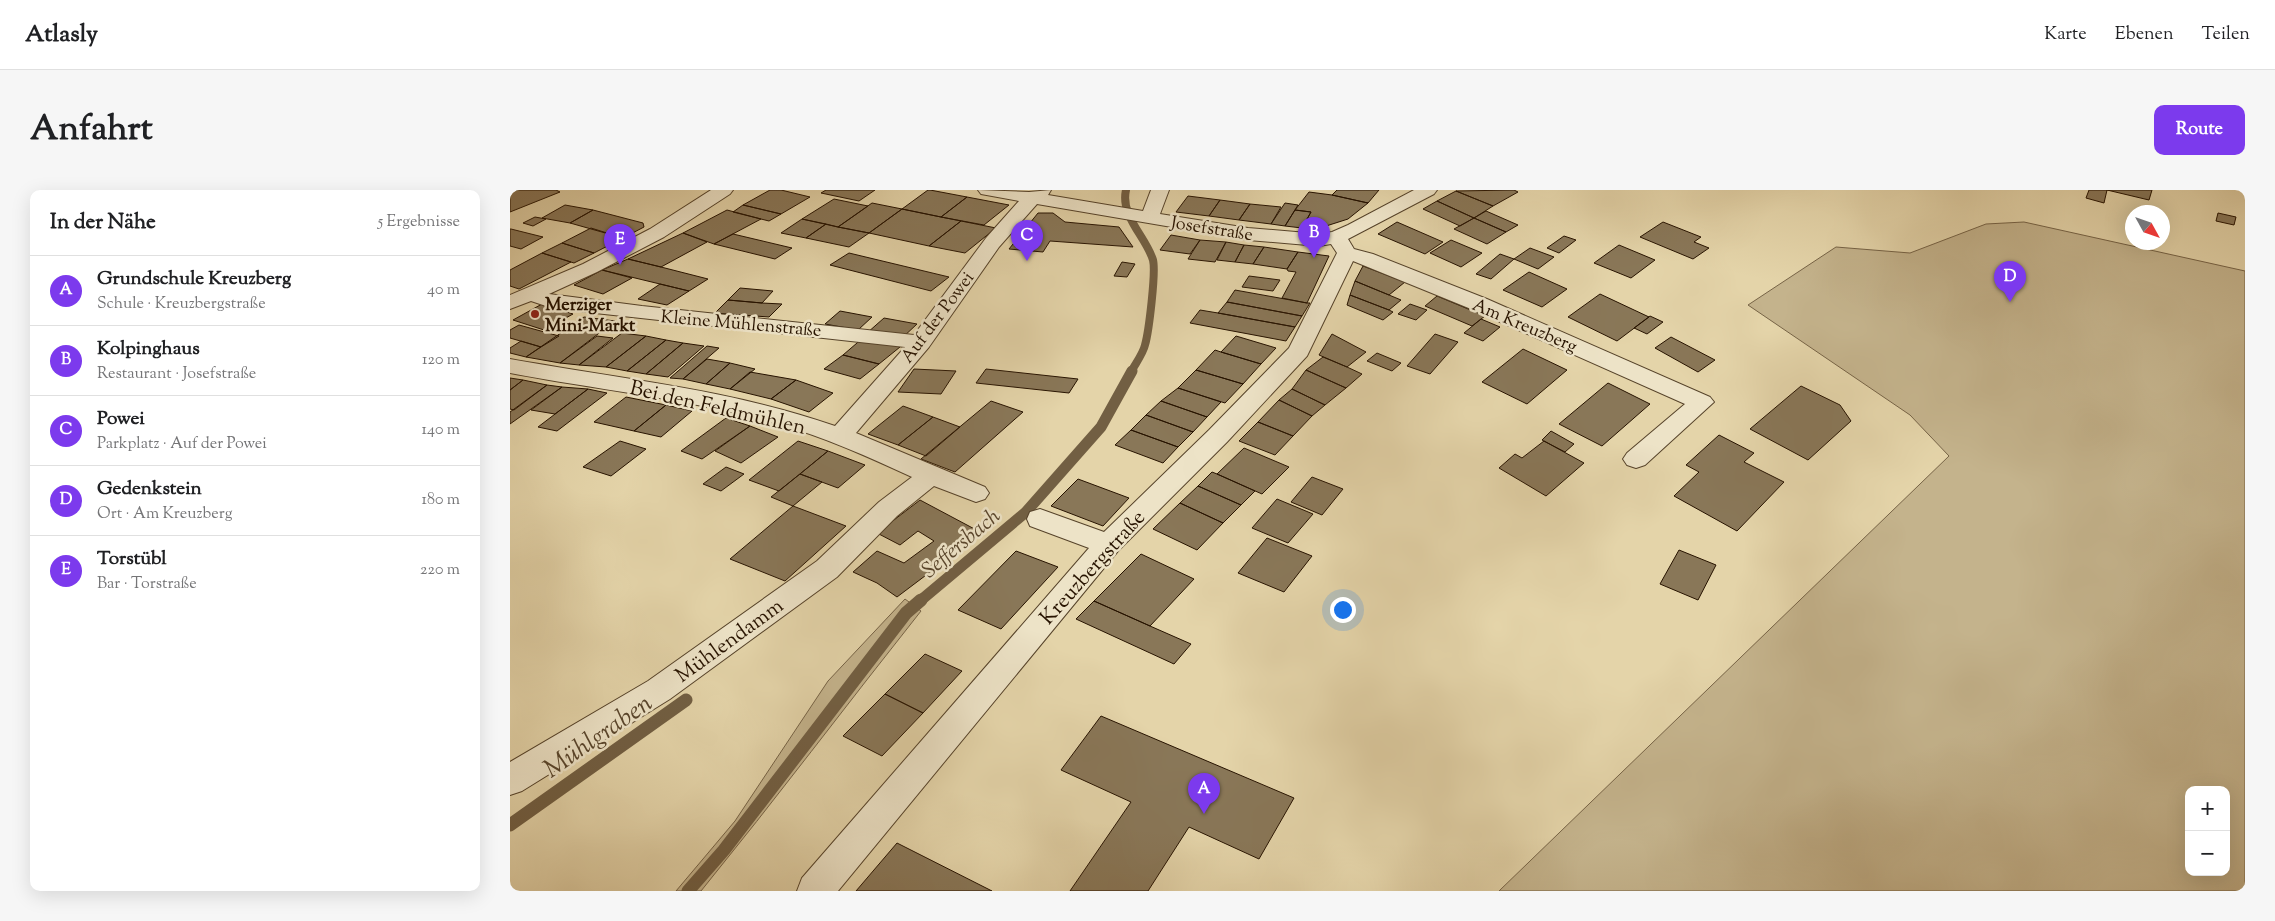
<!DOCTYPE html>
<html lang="de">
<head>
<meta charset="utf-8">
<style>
	:root { --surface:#fff; --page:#f6f6f6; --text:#202124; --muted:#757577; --line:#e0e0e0; --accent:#7c3aed }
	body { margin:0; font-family:"Sorts Mill Goudy",serif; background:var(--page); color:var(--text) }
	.controls { position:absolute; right:15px; bottom:15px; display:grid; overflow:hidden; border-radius:10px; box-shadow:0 5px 20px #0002 }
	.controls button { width:45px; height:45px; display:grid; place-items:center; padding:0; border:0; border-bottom:1px solid var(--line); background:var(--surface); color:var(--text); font:25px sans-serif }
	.compass { position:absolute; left:1615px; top:15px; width:45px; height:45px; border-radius:50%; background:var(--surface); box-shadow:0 5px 20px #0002; rotate:130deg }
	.you { position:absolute; left:832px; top:419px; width:18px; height:18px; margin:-12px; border:4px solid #fff; border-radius:50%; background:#1a73e8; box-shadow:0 0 0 8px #1a73e833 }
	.badge { display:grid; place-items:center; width:32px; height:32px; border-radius:50%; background:var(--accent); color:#fff; font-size:16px; font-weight:700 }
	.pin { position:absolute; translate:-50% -41px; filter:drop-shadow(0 1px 2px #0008) }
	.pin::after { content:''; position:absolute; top:26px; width:18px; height:15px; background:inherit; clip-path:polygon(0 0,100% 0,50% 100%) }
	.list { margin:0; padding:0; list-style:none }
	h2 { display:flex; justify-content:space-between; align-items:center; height:65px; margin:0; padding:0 20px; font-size:21px }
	h2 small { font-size:16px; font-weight:400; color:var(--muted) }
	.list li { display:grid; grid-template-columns:32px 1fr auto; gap:15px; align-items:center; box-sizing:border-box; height:70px; padding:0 20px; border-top:1px solid var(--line) }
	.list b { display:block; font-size:19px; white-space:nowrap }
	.list p { margin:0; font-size:16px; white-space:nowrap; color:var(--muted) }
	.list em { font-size:16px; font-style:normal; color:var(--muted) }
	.map { position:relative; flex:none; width:1735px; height:701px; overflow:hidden; border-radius:10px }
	header { display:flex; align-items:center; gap:30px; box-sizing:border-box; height:70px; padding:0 25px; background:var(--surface); border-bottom:1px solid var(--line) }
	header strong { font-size:24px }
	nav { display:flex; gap:28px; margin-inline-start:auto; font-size:18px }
	.intro { display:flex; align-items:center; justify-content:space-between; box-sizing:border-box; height:120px; padding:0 30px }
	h1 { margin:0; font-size:35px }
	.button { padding:12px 22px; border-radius:10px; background:var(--accent); color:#fff; font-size:18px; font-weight:700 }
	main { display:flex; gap:30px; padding:0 30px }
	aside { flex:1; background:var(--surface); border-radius:10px; box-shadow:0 5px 20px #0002 }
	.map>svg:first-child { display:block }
	.green { fill:#c4b38c; stroke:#766346; fill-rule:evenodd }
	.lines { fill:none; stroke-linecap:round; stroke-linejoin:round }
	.stream-far2 { stroke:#725f43; stroke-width:8 }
	.stream-far1 { stroke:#725f43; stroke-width:11 }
	.stream { stroke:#725f43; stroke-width:13 }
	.building { fill:#897758; stroke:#271300 }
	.minor-casing { stroke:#56432a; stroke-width:2 }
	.minor { fill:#ede3c7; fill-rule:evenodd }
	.poi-dot { fill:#8f2418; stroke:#ede3c7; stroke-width:2 }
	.labels { text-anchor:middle; stroke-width:5; stroke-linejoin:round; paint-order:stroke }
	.far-street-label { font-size:18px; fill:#271300; stroke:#ede3c7 }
	.far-poi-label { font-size:18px; font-weight:bold; fill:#271300; stroke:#ede3c7; text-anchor:start }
	.street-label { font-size:21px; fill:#271300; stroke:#ede3c7 }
	.water-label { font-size:22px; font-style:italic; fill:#59462d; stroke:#ede3c7 }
	.near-water-label { font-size:26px; font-style:italic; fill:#59462d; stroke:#ede3c7 }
</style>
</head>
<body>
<header>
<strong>Atlasly</strong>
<nav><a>Karte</a><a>Ebenen</a><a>Teilen</a></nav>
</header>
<div class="intro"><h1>Anfahrt</h1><a class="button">Route</a></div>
<main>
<aside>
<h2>In der Nähe<small>5 Ergebnisse</small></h2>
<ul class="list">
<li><span class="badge">A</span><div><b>Grundschule Kreuzberg</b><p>Schule · Kreuzbergstraße</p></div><em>40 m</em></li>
<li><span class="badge">B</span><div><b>Kolpinghaus</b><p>Restaurant · Josefstraße</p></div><em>120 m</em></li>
<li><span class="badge">C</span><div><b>Powei</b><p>Parkplatz · Auf der Powei</p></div><em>140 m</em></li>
<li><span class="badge">D</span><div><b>Gedenkstein</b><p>Ort · Am Kreuzberg</p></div><em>180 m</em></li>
<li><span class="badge">E</span><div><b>Torstübl</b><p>Bar · Torstraße</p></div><em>220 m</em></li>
</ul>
</aside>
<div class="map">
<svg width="1735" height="701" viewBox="0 0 1735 701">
	<rect width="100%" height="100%" fill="#e4d4a9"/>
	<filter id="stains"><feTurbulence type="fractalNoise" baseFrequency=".004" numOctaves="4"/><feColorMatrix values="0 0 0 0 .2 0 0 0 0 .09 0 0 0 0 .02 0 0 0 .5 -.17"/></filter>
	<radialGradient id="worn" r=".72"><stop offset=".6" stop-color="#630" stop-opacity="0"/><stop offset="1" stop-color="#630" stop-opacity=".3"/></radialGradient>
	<path class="green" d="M 1514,32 L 1735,81 L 1735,701 L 989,701 L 1439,266 L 1400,225 L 1238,115 L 1326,57 L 1400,63 L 1476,34 ZM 1679,600 L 1716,600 L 1716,682 L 1679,682 Z
		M 395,409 L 411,421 C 337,514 266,609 191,701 L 166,701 L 225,631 L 318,491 Z"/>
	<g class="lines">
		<path class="stream-far2" d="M 616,0 C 610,26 636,47 643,70 C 646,82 639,141 635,155 C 633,164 625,174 621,182"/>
		<path class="stream-far1" d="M 410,411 L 516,322 L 591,237 L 622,181"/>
		<path class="stream" d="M 0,635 L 176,510
			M 178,701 L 214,660 L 396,423 L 411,410"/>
	</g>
	<path class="building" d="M 0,0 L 46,0 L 50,2 L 0,22 Z
		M 260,0 L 271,0 L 300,7 L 271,24 L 233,15 Z
		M 316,0 L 365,0 L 349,11 L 311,3 Z
		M 418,0 L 420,0 L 457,7 L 431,27 L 392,19 Z
		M 827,0 L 869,0 L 858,13 L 822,5 Z
		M 1004,0 L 1008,2 L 983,16 L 946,1 Z
		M 1579,0 L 1597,0 L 1594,13 L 1576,8 Z
		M 1597,0 L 1642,0 L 1639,10 Z
		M 946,1 L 983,16 L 964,28 L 927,11 Z
		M 799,2 L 822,5 L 858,13 L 838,29 L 813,37 L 792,38 L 801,22 L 785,20 Z
		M 678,6 L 710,10 L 699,26 L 666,22 Z
		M 457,7 L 499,15 L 474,35 L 431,27 Z
		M 324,9 L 358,16 L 328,37 L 292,29 Z
		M 710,10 L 740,14 L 729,30 L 699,26 Z
		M 927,11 L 964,28 L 950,36 L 913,19 Z
		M 362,13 L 392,19 L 359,43 L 328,37 Z
		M 775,13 L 788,15 L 775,36 L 761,34 Z
		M 740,14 L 771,17 L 761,34 L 729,30 Z
		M 55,15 L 83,20 L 60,33 L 32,28 Z
		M 233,15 L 271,24 L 259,31 L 223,22 Z
		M 392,19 L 431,27 L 451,31 L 419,56 L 359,43 Z
		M 83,20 L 133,33 L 134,37 L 113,48 L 60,33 Z
		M 217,20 L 251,29 L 204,54 L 173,43 Z
		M 785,20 L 801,22 L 792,38 L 775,36 Z
		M 976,21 L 1008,35 L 996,42 L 964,28 Z
		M 528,23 L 543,23 L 555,32 L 609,37 L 623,57 L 540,51 L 533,62 L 499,59 Z
		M 1708,23 L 1726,27 L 1724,35 L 1706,31 Z
		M 25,27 L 36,29 L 23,36 L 13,33 Z
		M 964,28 L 996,42 L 977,54 L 944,39 Z
		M 292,29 L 316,34 L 296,48 L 271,43 Z
		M 451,31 L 486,38 L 455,63 L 419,56 Z
		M 887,32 L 933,52 L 915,64 L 868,44 Z
		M 1153,32 L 1191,47 L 1184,52 L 1199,58 L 1183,69 L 1130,47 Z
		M 316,34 L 328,37 L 359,43 L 339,57 L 296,48 Z
		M 81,38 L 113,48 L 84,63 L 52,53 Z
		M 0,39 L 1,39 L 33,47 L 11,59 L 0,56 Z
		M 173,43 L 197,52 L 151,77 L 118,69 Z
		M 223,44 L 282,58 L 265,69 L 204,54 Z
		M 661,45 L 690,50 L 680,64 L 650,60 Z
		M 1054,46 L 1066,50 L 1049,63 L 1037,58 Z
		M 690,50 L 716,52 L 705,72 L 678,69 Z
		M 941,50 L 972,63 L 951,77 L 920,63 Z
		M 716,52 L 734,55 L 725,72 L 707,70 Z
		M 52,53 L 84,63 L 64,73 L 32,63 Z
		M 734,55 L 754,57 L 743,74 L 725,72 Z
		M 1109,55 L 1145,70 L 1121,88 L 1084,73 Z
		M 754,57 L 788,62 L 777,79 L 743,74 Z
		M 1020,58 L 1044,67 L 1028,79 L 1004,69 Z
		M 788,62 L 819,66 L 797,113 L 772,108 L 786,82 L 778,81 L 777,79 Z
		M 32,63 L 61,72 L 9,99 L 0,96 L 0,80 Z
		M 339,63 L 439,87 L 421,101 L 320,75 Z
		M 990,64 L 1004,69 L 981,89 L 966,84 Z
		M 118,69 L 151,77 L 198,89 L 179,101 L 92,80 Z
		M 612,72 L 625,74 L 617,87 L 604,86 Z
		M 853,76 L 895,92 L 879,105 L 845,91 Z
		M 92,80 L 122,88 L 93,104 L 64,95 Z
		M 1019,82 L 1057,99 L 1032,117 L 993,100 Z
		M 739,86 L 770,90 L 763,101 L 732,97 Z
		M 845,91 L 879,105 L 891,110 L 879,120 L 840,105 Z
		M 150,94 L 179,101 L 157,115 L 128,109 Z
		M 230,98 L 263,101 L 252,113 L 218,110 Z
		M 725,100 L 797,113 L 800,113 L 792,126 L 717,112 Z
		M 1090,104 L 1139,127 L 1107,151 L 1058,127 Z
		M 840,105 L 879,120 L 883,122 L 873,130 L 837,115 Z
		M 927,106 L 975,126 L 962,136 L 915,116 Z
		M 218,110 L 252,113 L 272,114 L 259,127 L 205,123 Z
		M 717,112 L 792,126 L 785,137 L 708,123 Z
		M 32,114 L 63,124 L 34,140 L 3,130 Z
		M 900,114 L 917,120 L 906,130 L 888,124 Z
		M 690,120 L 708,123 L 785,137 L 776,151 L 680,133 Z
		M 330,121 L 362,127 L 348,140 L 315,134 Z
		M 1140,126 L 1153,132 L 1137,144 L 1124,138 Z
		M 74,127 L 105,131 L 50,173 L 16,167 Z
		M 374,128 L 407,134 L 391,149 L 357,143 Z
		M 971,129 L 990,137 L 973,151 L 954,143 Z
		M 9,135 L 49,146 L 31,157 L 0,148 L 0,140 Z
		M 112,143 L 136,146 L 96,177 L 69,175 Z
		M 822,144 L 856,162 L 837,177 L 809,165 Z
		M 925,144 L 948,152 L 920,184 L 897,176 Z
		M 87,146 L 103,148 L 69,175 L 50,173 Z
		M 136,146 L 156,150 L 117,181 L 96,177 Z
		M 726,146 L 766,158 L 751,174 L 711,162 Z
		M 354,147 L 390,157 L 369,174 L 333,165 Z
		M 1161,147 L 1205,170 L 1188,182 L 1145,158 Z
		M 156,150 L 173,153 L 136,184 L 117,181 Z
		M 11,151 L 31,157 L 16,167 L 0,163 L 0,158 Z
		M 173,153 L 194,156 L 158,187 L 136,184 Z
		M 197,156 L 209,158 L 173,189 L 160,188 Z
		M 1013,159 L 1057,180 L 1017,214 L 972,192 Z
		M 705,160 L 711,162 L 751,174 L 733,194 L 686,180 Z
		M 867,163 L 891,173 L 882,181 L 857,171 Z
		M 333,165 L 369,174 L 350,189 L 314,179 Z
		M 813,167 L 837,177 L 852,184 L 836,198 L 796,180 Z
		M 197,169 L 220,173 L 196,194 L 173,189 Z
		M 220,173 L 245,179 L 220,199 L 196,194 Z
		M 404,179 L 446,181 L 431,204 L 388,202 Z
		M 476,179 L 568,189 L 559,203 L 466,193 Z
		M 686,180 L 733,194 L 715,213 L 668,198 Z
		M 796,180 L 836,198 L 815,215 L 782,199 Z
		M 240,182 L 286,190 L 261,209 L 220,199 Z
		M 0,188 L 13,190 L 0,200 Z
		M 13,190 L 37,195 L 4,220 L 0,219 L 0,200 Z
		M 286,190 L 323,203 L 299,222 L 261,209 Z
		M 1098,193 L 1140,214 L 1092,256 L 1049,234 Z
		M 37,195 L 52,197 L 0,234 L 0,222 Z
		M 1291,196 L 1330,215 L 1341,231 L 1298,270 L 1240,239 Z
		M 52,197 L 78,199 L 45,224 L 21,220 Z
		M 668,198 L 711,212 L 697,227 L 651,211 Z
		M 78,199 L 97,203 L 47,241 L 28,237 Z
		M 782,199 L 815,215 L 802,226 L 769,210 Z
		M 116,207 L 156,215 L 124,241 L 84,232 Z
		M 769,210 L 802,226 L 783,246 L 748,232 Z
		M 481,211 L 513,222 L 445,282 L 411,269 Z
		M 651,211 L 697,227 L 683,242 L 636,225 Z
		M 156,215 L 182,221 L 151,247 L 124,241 Z
		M 393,216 L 423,227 L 388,255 L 358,244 Z
		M 636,225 L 683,242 L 668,257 L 621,240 Z
		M 423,227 L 450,237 L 416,266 L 388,255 Z
		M 216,228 L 240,236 L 192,269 L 171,261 Z
		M 748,232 L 783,246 L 765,265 L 729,251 Z
		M 240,236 L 268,247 L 231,273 L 205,261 Z
		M 621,240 L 668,257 L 653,273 L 605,255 Z
		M 1041,241 L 1064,254 L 1055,262 L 1032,250 Z
		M 1209,245 L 1244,263 L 1234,272 L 1274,292 L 1227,341 L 1164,306 L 1189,282 L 1176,275 Z
		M 110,251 L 136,259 L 101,286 L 73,277 Z
		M 288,251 L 318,261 L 269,301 L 239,290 Z
		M 1034,251 L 1074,273 L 1036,306 L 989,278 L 1005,264 L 1012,268 Z
		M 734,258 L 779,277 L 752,304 L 707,284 Z
		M 318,261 L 355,275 L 328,298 L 290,284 Z
		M 216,277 L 234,284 L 211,301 L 193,294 Z
		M 702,282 L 707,284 L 745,301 L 731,315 L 688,296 Z
		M 290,284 L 312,292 L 283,316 L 261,307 Z
		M 802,287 L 833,299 L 812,325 L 781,312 Z
		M 568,289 L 619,308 L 593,336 L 541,316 Z
		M 688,296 L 731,315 L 713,333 L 670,313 Z
		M 767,309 L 803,324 L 778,353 L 742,338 Z
		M 410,310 L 472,343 L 387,407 L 367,393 L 343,382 L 367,361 L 394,373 L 424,351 L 408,341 L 390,355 L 367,343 Z
		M 670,313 L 713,333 L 687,360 L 643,339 Z
		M 283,316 L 336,336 L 275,391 L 220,369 Z
		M 757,348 L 802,366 L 774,402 L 728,383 Z
		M 1169,360 L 1206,375 L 1188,410 L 1150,394 Z
		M 506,361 L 548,377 L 491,439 L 448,420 Z
		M 631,364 L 684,389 L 640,436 L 584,411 Z
		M 584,411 L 640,436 L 681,454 L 664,474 L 566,429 Z
		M 415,464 L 452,481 L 413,523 L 375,504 Z
		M 375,504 L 413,523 L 372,566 L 333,546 Z
		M 591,526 L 784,608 L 749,669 L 679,637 L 638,701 L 560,701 L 621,612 L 551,580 Z
		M 387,653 L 482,701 L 346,701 Z"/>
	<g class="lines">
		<g class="minor-casing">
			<path id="minor" d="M 201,0 L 223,0 L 220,4 L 154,47 L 87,82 L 39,104 L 132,116 L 404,145 L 476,48 L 509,11 L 471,4 L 468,0 L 519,2 L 541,0 L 538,5 L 633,21 L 641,0 L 659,0 L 650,24 L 738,38 L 809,44 L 822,42 L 838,35 L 904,0 L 927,0 L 924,4 L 838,49 L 844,59 L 863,64 L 977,109 L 1200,207 L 1204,212 L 1135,275 L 1126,278 L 1117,275 L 1113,269 L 1117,263 L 1175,214 L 961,119 L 843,71 L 797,166 L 717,252 L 608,361 L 328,701 L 287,701 L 292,688 L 579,358 L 520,336 L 517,329 L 520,322 L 530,319 L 594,342 L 699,240 L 779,158 L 827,63 L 821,54 L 809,56 L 738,50 L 527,14 L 489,57 L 419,157 L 346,243 L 475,297 L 479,303 L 475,309 L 466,312 L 424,296 L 387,326 L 327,387 L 160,509 L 12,601 L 0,605 L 0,572 L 138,491 L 307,371 L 369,312 L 402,287 C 358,267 315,247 268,234 C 181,209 89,200 0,183 L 0,169 C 109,189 220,199 325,236 L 395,157 L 85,123 L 39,117 L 21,111 L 0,119 L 0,105 L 73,74 L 140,39 Z"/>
		</g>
		<use href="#minor" class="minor"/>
	</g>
	<circle class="poi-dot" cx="25" cy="124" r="5"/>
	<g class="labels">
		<g class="far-street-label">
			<text transform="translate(702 38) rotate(9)" y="6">Josefstraße</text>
			<text transform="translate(427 127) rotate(-53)" y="6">Auf der Powei</text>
			<text transform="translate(231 133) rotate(5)" y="6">Kleine Mühlenstraße</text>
			<text transform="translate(1015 135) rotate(23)" y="6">Am Kreuzberg</text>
		</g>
		<g class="far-poi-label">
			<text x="35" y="120">Merziger<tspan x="35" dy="21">Mini-Markt</tspan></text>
		</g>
		<g class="street-label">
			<text transform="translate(208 217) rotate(13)" y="7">Bei den Feldmühlen</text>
			<text transform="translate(582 377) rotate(-48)" y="7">Kreuzbergstraße</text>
			<text transform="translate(219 450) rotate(-36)" y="7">Mühlendamm</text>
		</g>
		<g class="water-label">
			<text transform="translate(450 352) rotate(-40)" y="8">Seffersbach</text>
		</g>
		<g class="near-water-label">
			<text transform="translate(87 545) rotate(-35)" y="9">Mühlgraben</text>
		</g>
	</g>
	<rect width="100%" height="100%" filter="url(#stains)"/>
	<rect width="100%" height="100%" fill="url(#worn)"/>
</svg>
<div class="controls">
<button>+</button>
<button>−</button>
</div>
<svg class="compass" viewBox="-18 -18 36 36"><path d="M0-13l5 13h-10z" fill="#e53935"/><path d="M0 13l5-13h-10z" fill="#757577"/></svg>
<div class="you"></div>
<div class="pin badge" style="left:694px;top:624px">A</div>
<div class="pin badge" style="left:804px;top:68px">B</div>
<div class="pin badge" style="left:517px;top:71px">C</div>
<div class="pin badge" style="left:1500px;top:112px">D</div>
<div class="pin badge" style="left:110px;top:75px">E</div>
</div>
</main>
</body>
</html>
